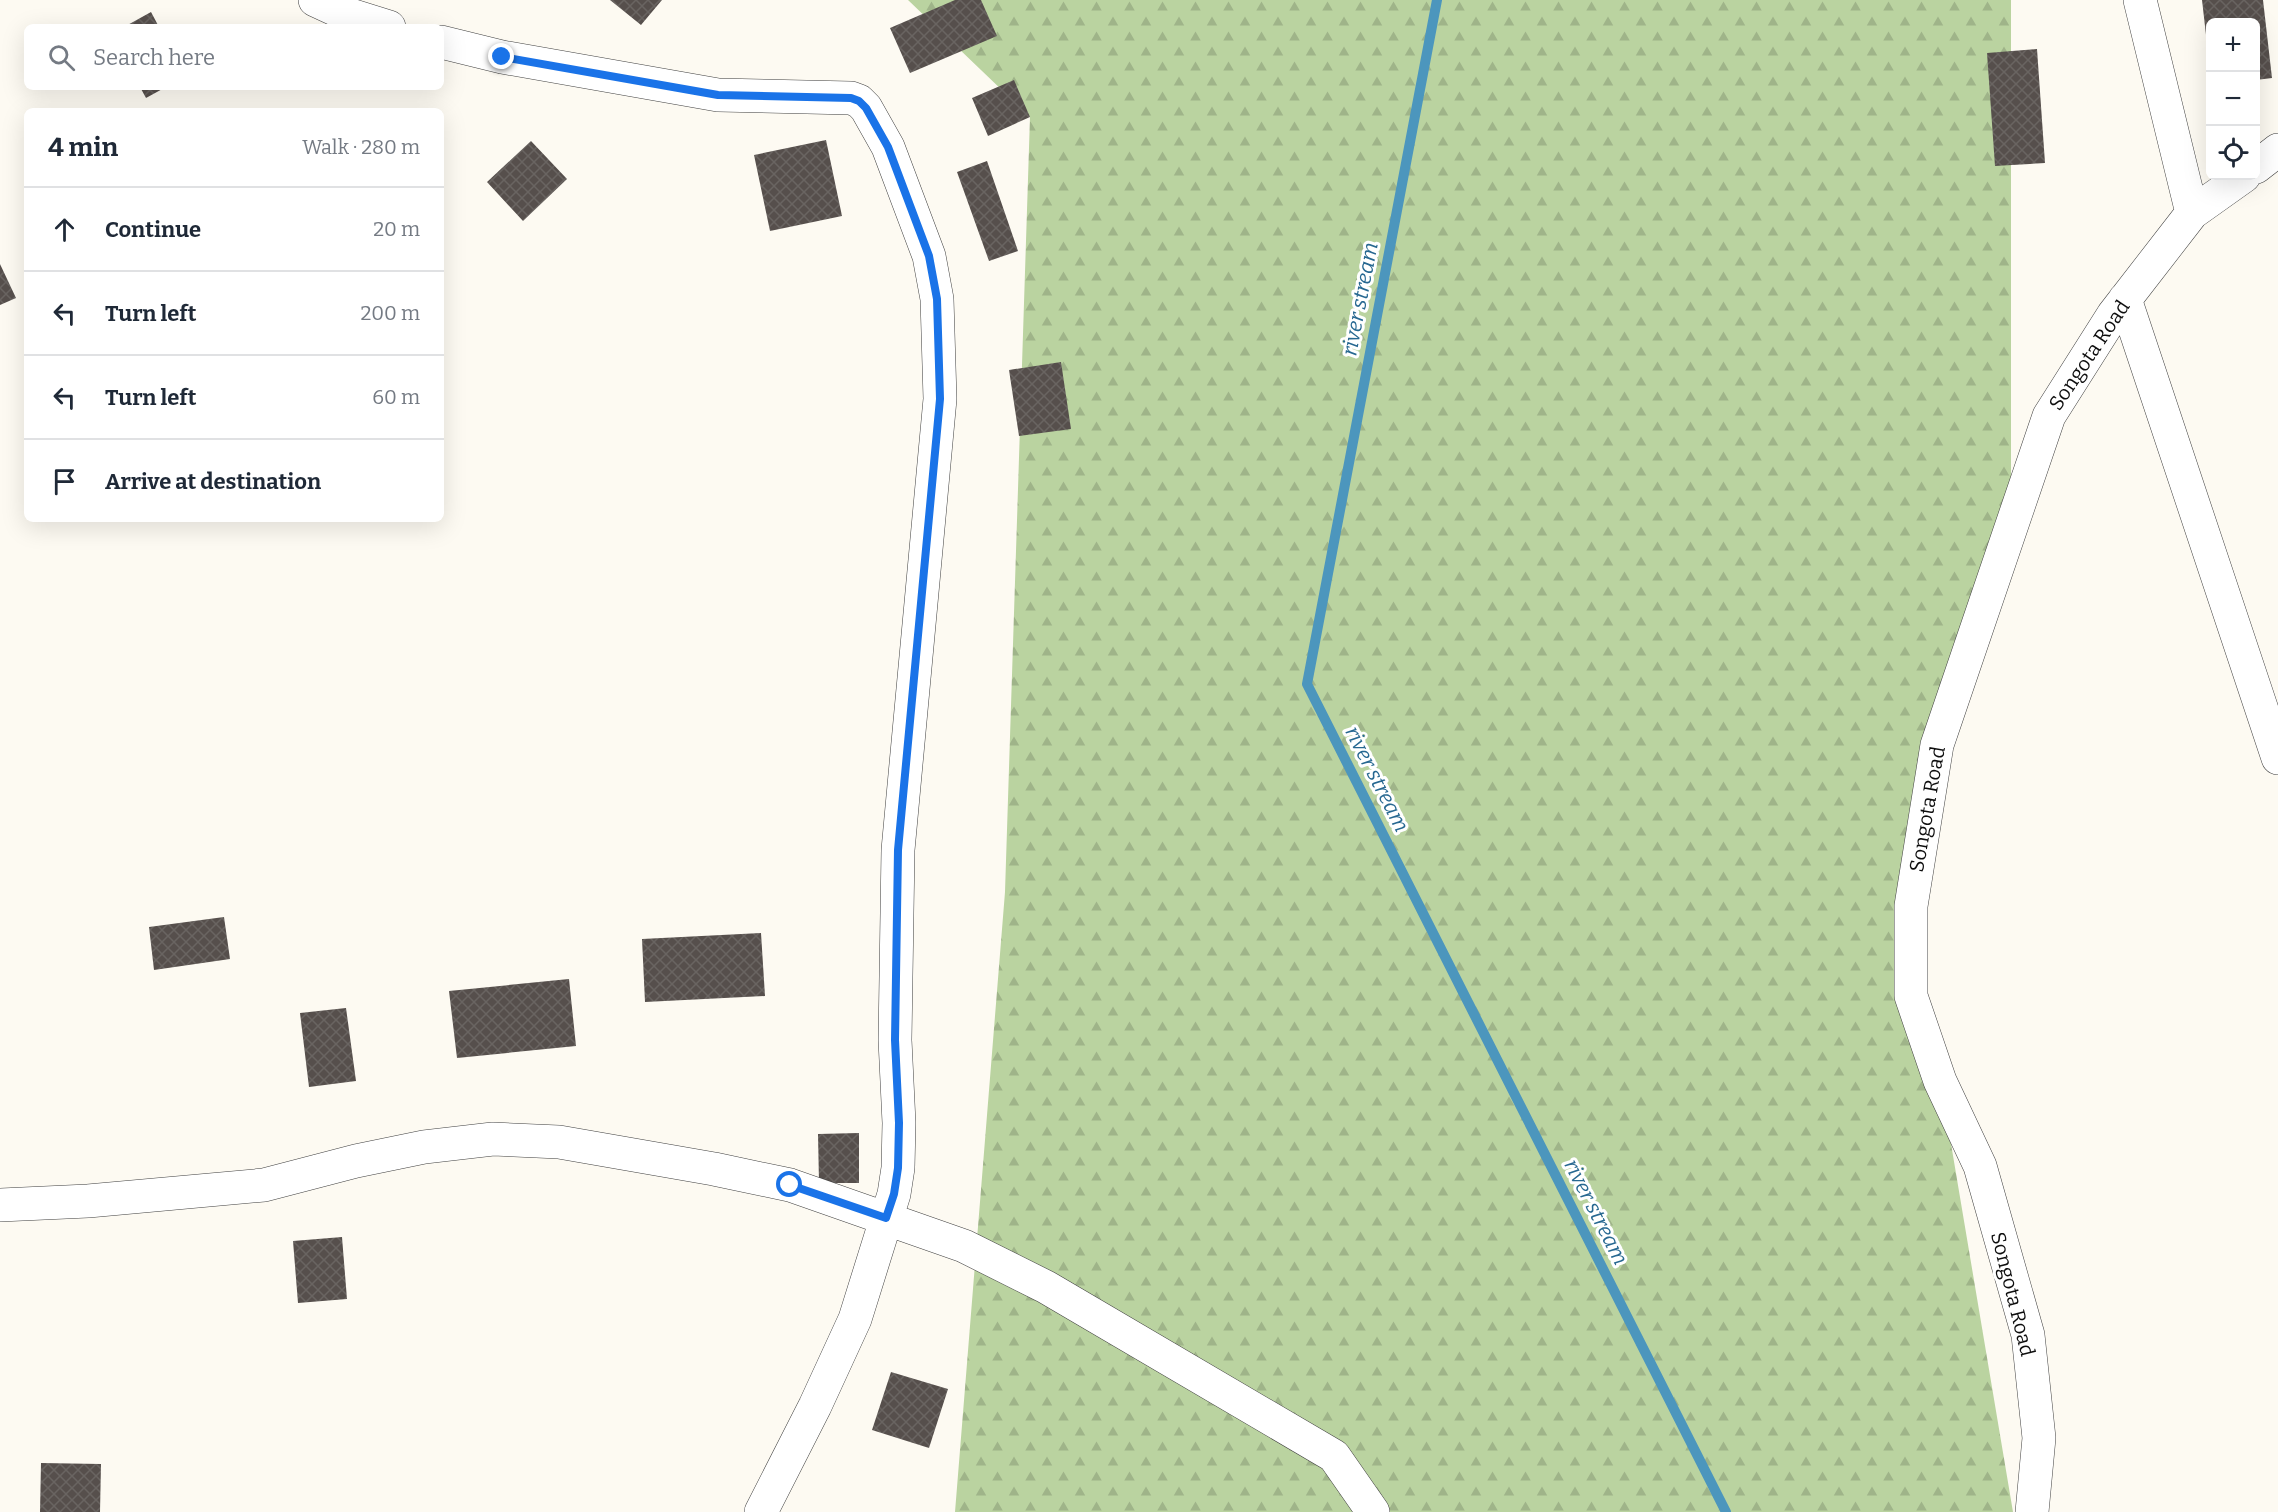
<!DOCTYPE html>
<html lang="en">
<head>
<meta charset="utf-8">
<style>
	:root { --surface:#fff; --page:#f6f6f7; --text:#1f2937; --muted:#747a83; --line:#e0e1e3 }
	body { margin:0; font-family:Bitter,serif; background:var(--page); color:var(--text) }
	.controls { position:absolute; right:18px; top:18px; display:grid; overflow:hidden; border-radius:9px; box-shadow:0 6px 24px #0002 }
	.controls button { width:54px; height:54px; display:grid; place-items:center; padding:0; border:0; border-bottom:2px solid var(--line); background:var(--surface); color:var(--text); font:30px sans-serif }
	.stop { position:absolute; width:18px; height:18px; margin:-14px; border:4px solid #1a73e8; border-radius:50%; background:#fff }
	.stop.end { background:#1a73e8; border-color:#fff; box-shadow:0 2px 6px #0008 }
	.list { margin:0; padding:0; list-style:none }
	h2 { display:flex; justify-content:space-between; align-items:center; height:78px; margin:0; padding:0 24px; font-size:26px }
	h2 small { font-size:20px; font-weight:400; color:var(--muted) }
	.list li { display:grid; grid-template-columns:39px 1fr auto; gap:18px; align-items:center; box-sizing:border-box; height:84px; padding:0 24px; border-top:2px solid var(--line) }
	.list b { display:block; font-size:22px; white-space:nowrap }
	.list em { font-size:20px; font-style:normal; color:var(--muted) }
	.icon { flex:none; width:33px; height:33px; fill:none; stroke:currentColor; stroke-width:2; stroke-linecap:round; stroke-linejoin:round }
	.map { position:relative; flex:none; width:2278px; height:1512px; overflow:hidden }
	.search { position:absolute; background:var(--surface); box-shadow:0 6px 24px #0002; left:24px; top:24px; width:420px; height:66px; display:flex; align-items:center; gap:15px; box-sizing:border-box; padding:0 21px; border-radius:9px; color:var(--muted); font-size:22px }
	.panel { position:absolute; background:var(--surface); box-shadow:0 6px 24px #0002; left:24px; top:108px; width:420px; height:414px; border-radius:9px }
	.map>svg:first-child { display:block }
	.forest { fill:url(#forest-firs) }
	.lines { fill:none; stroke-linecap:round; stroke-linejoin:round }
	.stream { stroke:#4c96bd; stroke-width:10 }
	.building { fill:url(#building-cross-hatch) }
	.minor-casing { stroke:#414141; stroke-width:34 }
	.minor { stroke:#fff; stroke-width:33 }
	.route { stroke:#1a73e8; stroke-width:8 }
	.labels { text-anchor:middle; stroke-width:6; stroke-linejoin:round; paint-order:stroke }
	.street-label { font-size:20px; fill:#0e0e0e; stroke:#fff }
	.water-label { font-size:21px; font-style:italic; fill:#276891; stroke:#fff }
</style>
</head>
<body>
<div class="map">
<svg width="2278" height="1512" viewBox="0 0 2278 1512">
	<defs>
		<pattern id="forest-firs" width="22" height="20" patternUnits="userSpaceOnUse" patternTransform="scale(1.5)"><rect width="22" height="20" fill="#bad3a0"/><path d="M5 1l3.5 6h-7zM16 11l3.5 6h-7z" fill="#9fb489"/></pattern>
		<pattern id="building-cross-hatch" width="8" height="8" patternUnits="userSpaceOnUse" patternTransform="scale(1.5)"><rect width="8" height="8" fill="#564f4c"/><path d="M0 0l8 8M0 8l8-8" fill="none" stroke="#696461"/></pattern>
	</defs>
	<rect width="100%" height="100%" fill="#fdfaf2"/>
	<path class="forest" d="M 908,0 L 2011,0 L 2011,527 L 1911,906 L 2013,1512 L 955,1512 L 1005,892 L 1030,117 Z"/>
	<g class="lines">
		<path class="stream" d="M 1437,0 L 1307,684 L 1726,1512"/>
	</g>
	<path class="building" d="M 610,0 L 662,0 L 641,25 Z
		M 955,0 L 981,0 L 997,36 L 910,73 L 890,28 Z
		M 2202,0 L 2263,0 L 2272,78 L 2256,80 L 2256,22 L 2210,22 L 2209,61 Z
		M 151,12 L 159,27 L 124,27 Z
		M 2037,49 L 2045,163 L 1995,166 L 1987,53 Z
		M 1014,80 L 1030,117 L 988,136 L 972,98 Z
		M 140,87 L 166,87 L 146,98 Z
		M 826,140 L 842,216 L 770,231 L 754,155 Z
		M 531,141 L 567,179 L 523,221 L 487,182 Z
		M 987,161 L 1018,251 L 989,261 L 957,172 Z
		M 0,264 L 16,298 L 0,305 Z
		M 1061,362 L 1071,429 L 1019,436 L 1009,370 Z
		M 224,917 L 230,959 L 154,970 L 149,927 Z
		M 761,933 L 765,996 L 645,1002 L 642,939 Z
		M 569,979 L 576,1046 L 457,1058 L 449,991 Z
		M 346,1008 L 356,1081 L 309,1087 L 300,1013 Z
		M 859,1133 L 859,1183 L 819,1183 L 818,1134 Z
		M 342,1237 L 347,1299 L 298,1303 L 293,1241 Z
		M 891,1372 L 948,1389 L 929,1448 L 872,1430 Z
		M 41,1463 L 101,1464 L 100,1512 L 40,1512 Z"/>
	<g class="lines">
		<g class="minor-casing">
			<path id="minor" d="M 315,0 L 341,12 L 389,27
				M 2140,0 L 2192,213
				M 441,42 L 502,57 L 718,95 L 851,98 L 859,101 L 866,108 L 888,147 L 929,256 L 937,299 L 940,399 L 898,850 L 895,1040 L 899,1123 L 898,1168 L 894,1194 L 855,1319 L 815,1406 L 761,1512
				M 2256,167 L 2278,150
				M 2125,299 L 2278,758
				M 0,1205 L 88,1201 L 264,1185 L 356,1161 L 424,1147 L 493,1139 L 559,1142 L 714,1169 L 790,1185 L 964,1246 L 1046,1287 L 1334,1456 L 1373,1512
				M 2032,1512 L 2039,1438 L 2028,1335 L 1980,1166 L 1940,1081 L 1911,996 L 1911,906 L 1937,745 L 2049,416 L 2113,315 L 2192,213 L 2244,176"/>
		</g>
		<use href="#minor" class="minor"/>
	</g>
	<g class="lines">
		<path class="route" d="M 502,57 L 718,95 L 851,98 L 859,101 L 866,108 L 888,147 L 929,256 L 937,299 L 940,399 L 898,850 L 895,1040 L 899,1123 L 898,1168 L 894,1194 L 886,1218 L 790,1185"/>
	</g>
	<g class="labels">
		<g class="street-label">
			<text transform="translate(2089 355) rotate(-56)" y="7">Songota Road</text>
			<text transform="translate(1927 809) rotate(-80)" y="7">Songota Road</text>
			<text transform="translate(2013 1294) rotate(76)" y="7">Songota Road</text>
		</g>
		<g class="water-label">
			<text transform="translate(1360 299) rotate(-79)" y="7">river stream</text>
			<text transform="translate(1377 779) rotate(63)" y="7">river stream</text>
			<text transform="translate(1596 1212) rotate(63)" y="7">river stream</text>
		</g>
	</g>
</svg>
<div class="controls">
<button>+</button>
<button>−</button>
<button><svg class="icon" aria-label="locate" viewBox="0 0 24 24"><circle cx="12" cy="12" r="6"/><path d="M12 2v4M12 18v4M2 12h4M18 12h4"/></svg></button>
</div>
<div class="stop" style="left:790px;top:1185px"></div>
<div class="stop end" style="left:502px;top:57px"></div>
<div class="search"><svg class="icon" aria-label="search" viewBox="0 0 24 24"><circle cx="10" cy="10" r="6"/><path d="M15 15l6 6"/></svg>Search here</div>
<section class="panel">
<h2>4 min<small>Walk · 280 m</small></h2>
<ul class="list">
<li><svg class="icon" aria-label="ahead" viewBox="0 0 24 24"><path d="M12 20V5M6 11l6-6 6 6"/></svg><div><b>Continue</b></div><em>20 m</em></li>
<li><svg class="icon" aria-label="left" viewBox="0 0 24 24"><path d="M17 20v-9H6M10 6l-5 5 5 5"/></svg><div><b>Turn left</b></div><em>200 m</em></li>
<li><svg class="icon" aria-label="left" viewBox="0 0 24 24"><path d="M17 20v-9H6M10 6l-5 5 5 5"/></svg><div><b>Turn left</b></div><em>60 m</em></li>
<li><svg class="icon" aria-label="arrive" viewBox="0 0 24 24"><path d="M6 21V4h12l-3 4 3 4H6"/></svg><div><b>Arrive at destination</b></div></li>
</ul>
</section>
</div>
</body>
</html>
